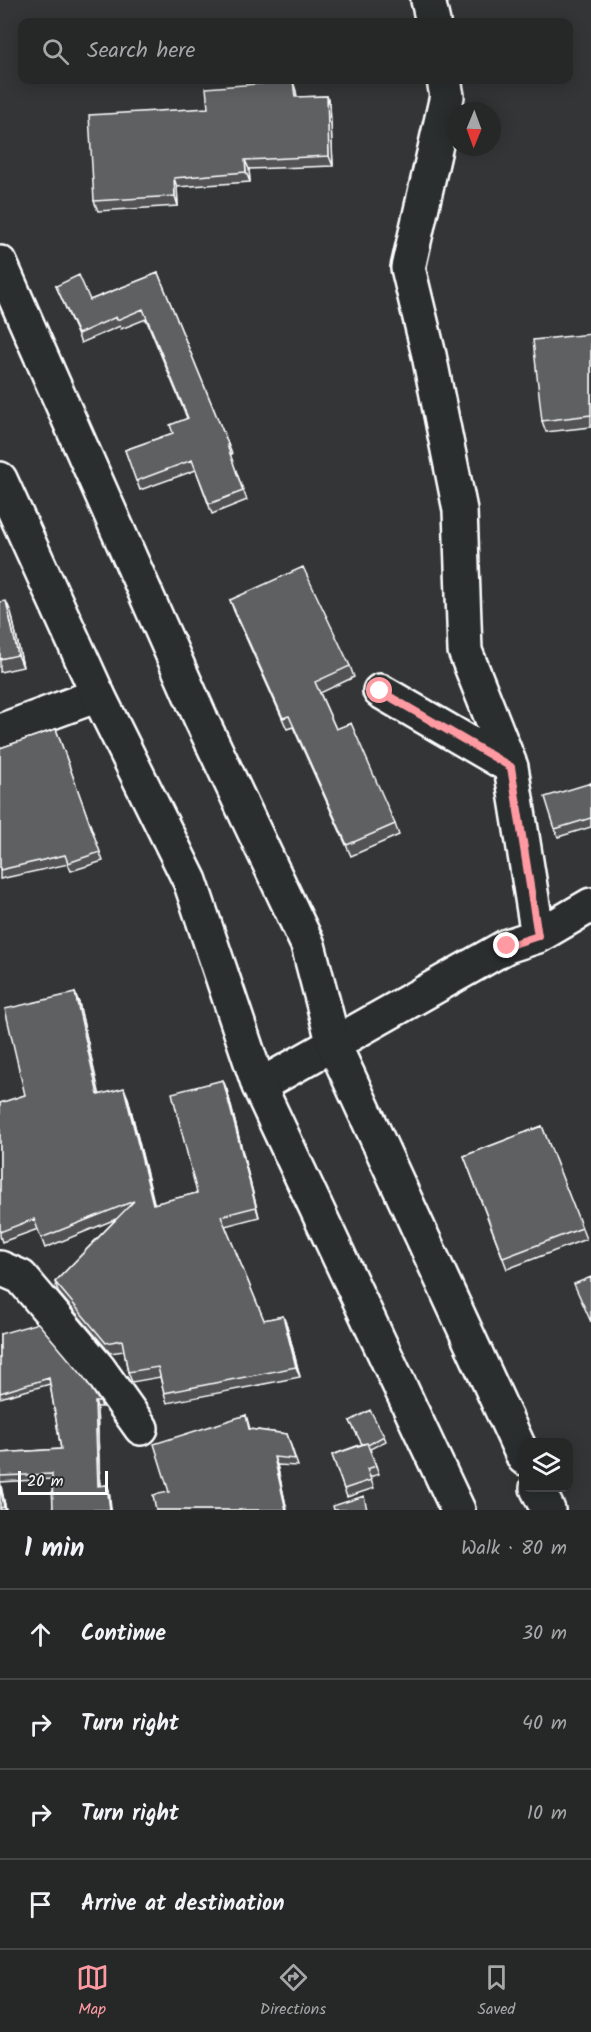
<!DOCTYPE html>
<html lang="en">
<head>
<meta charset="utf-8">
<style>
	:root { --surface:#262828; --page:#2e3030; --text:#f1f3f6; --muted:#a4a6a8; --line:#424445; --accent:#ff9aa2 }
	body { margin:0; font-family:Kalam,sans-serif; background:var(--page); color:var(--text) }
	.controls { position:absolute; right:18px; bottom:18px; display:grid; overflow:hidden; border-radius:12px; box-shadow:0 3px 15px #0003 }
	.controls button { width:54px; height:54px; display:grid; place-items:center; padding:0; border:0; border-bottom:2px solid var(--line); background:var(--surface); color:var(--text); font:30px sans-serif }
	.compass { position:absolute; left:447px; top:102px; width:54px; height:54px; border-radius:50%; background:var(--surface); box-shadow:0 3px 15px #0003; rotate:181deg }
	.scale { position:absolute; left:18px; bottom:15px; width:90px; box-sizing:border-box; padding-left:6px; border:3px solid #fff; border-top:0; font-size:16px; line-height:21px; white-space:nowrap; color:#fff; -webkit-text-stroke:4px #2a2d2e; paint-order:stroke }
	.stop { position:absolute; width:18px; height:18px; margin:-14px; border:4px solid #ff9aa2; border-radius:50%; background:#fff }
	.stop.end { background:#ff9aa2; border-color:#fff; box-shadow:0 2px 6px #0008 }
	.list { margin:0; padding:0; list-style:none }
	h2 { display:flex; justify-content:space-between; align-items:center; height:78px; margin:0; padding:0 24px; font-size:26px }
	h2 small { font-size:20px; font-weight:400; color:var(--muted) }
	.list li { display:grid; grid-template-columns:39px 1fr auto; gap:18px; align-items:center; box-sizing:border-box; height:90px; padding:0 24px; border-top:2px solid var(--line) }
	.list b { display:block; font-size:22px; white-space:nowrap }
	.list em { font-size:20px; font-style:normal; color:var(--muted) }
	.icon { flex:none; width:33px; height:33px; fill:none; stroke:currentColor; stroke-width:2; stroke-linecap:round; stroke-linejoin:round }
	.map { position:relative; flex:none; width:591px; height:1510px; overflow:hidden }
	.search { position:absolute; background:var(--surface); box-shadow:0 3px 15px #0003; left:18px; right:18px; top:18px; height:66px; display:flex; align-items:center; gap:15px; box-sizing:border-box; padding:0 21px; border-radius:12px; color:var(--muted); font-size:22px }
	.sheet { height:438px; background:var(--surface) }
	nav { display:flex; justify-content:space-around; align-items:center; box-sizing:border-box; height:84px; border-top:2px solid var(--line); background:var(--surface); font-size:16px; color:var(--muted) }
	nav a { display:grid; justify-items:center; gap:3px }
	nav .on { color:var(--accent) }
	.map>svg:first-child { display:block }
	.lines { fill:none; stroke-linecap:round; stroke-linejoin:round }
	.minor-casing { stroke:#fff; stroke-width:38 }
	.trunk-casing { stroke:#fff; stroke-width:38 }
	.minor { stroke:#2a2d2e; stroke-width:33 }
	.trunk { stroke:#2a2d2e; stroke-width:33 }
	.wall { fill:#525354; stroke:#fff; stroke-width:1.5 }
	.shaded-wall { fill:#424445; stroke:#fff; stroke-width:1.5 }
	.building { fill:#5f6162; stroke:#fff; stroke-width:1.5 }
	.route { stroke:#ff9aa2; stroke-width:8 }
</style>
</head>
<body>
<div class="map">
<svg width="591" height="1510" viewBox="0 0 591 1510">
	<rect width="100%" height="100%" fill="#333536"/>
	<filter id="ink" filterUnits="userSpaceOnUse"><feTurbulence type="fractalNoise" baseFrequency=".0167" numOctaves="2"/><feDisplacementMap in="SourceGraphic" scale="12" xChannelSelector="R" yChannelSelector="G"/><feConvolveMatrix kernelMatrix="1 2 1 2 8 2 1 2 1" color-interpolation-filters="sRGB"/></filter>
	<g filter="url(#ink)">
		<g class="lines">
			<g class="minor-casing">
				<path id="minor" d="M 428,0 L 433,22
					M 380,691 L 511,767 L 465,651 L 460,510 L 429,355 L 408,268 L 447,96 L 444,80
					M 0,731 L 98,695
					M 511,767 L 538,936
					M 259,1086 L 507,946 L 538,936 L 591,905
					M 0,1268 L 21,1277 L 99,1369 L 141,1428"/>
			</g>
			<g class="trunk-casing">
				<path id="trunk" d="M 0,263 L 201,719 L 308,945 L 334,1045 L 524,1458
					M 0,479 L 98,695 L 190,881 L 259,1086 L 458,1510
					M 537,1488 L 548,1510"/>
			</g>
			<use href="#minor" class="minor"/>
			<use href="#trunk" class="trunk"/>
		</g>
		<path class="wall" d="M 296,91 L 297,97 L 327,96 L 330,105 L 333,166 L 249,169 L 250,182 L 177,187 L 178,206 L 98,211 L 94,201 L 208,108 Z
			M 158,273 L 228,444 L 232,454 L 230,455 L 247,500 L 212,514 L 196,470 L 140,490 L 125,450 L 173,433 L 187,418 L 146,319 L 121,329 L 120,326 L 81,343 L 56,286 L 90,300 Z
			M 591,334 L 591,427 L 546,432 L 542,421 Z
			M 230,600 L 350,666 L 354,677 L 320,693 L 336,729 L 395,824 L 399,835 L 351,856 L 293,727 L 287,729 L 234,611 Z
			M 0,602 L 11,612 L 23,667 L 0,672 Z
			M 56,729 L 103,861 L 71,871 L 68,864 L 0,879 L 0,748 Z
			M 591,783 L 591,827 L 558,837 L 555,829 Z
			M 75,993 L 79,1003 L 99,1094 L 128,1098 L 154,1204 L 197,1193 L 227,1090 L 259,1217 L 225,1226 L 264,1320 L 283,1316 L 287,1326 L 300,1377 L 167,1403 L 164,1393 L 160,1377 L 132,1382 L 128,1372 L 124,1351 L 110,1353 L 58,1292 L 55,1282 L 116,1219 L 45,1248 L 38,1229 L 2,1242 L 0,1236 L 0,1103 L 25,1095 Z
			M 542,1126 L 586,1239 L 507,1269 L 464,1156 Z
			M 0,1334 L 100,1402 L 102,1407 L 97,1407 L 100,1486 L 107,1485 L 109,1490 L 111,1510 L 53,1510 L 52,1479 L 0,1482 L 6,1510 L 0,1510 L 0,1453 L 61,1449 L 50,1384 L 0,1398 Z
			M 246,1415 L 250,1429 L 287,1434 L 298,1466 L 277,1465 L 287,1510 L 156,1510 L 169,1492 Z
			M 350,1421 L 384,1436 L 386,1441 L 370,1449 L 379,1474 L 370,1477 L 374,1488 L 347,1497 L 332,1455 L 362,1444 Z"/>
		<path class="shaded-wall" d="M 293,81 L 296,91 L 298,107 L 295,97 Z
			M 327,96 L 330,105 L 333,166 L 329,156 Z
			M 245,160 L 249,169 L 250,182 L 246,172 Z
			M 174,178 L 177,187 L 178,206 L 175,196 Z
			M 6,601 L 11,612 L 23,667 L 18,655 Z
			M 75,993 L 79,1003 L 102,1105 L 98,1095 Z
			M 223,1080 L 227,1090 L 259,1217 L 256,1207 Z
			M 124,1088 L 128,1098 L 157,1214 L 153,1204 Z
			M 283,1316 L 287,1326 L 300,1377 L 296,1367 Z
			M 95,1402 L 97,1407 L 100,1491 L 98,1486 Z
			M 274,1457 L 277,1465 L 287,1510 L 286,1510 Z
			M 0,1481 L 6,1510 L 4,1507 Z
			M 107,1485 L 109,1490 L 111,1510 L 110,1510 Z"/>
		<path class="building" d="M 293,81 L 295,97 L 327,96 L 329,156 L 245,160 L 246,172 L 174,178 L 175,196 L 94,201 L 89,115 L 208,108 L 206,88 Z
			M 158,273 L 228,444 L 227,445 L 243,491 L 209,504 L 192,460 L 136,481 L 125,450 L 173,433 L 170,425 L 188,418 L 143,309 L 117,320 L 116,317 L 78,334 L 56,286 L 79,275 L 90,300 Z
			M 591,334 L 591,415 L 542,421 L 533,340 Z
			M 303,567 L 350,666 L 315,682 L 336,729 L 351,723 L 395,824 L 347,845 L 289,716 L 283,718 L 230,600 Z
			M 6,601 L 18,655 L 0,659 L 0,602 Z
			M 56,729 L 100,852 L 68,863 L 65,855 L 0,870 L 0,748 Z
			M 591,783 L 591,818 L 555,829 L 545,797 Z
			M 75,993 L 98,1095 L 124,1088 L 153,1204 L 197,1193 L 172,1093 L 223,1080 L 256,1207 L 221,1216 L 264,1320 L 283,1316 L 296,1367 L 164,1393 L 158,1367 L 128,1372 L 122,1340 L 106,1343 L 55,1282 L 134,1201 L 41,1238 L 34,1219 L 0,1232 L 0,1103 L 25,1095 L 5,1009 Z
			M 542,1126 L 582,1228 L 503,1258 L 464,1156 Z
			M 591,1277 L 591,1322 L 574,1284 Z
			M 38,1323 L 82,1375 L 100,1402 L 95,1402 L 98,1486 L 107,1485 L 110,1510 L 53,1510 L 52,1474 L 0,1476 L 0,1453 L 61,1449 L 49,1378 L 0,1393 L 0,1334 Z
			M 370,1410 L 384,1436 L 368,1445 L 367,1443 L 362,1444 L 350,1421 Z
			M 246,1415 L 249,1429 L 287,1434 L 295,1459 L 274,1457 L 286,1510 L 156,1510 L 153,1495 L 169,1492 L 154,1444 Z
			M 367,1443 L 376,1466 L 367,1469 L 371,1480 L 344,1489 L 332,1455 Z
			M 0,1485 L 4,1507 L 0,1508 Z
			M 364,1496 L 367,1510 L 334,1510 L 333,1506 Z"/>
	</g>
	<g class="lines" filter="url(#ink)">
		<path class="route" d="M 380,691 L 511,767 L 538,936 L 507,946"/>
	</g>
</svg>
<div class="controls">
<button><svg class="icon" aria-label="layers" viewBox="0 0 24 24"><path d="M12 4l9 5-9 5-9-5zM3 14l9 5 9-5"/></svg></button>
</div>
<svg class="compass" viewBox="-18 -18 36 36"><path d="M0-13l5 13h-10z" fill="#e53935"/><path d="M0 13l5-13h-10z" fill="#a4a6a8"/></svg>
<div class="scale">20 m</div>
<div class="stop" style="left:380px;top:691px"></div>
<div class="stop end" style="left:507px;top:946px"></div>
<div class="search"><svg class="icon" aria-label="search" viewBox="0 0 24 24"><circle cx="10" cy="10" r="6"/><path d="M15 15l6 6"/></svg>Search here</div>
</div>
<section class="sheet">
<h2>1 min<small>Walk · 80 m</small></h2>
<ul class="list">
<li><svg class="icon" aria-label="ahead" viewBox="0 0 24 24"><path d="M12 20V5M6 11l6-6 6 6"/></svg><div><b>Continue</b></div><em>30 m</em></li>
<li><svg class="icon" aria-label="right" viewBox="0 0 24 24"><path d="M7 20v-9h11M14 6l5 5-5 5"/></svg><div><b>Turn right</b></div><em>40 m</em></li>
<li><svg class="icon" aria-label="right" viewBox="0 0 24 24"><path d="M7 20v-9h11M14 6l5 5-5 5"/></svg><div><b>Turn right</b></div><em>10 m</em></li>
<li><svg class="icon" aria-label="arrive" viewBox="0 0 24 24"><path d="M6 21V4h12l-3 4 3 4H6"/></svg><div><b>Arrive at destination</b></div></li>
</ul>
</section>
<nav>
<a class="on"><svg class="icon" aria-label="map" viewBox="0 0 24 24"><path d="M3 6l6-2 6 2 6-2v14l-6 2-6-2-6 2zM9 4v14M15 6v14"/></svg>Map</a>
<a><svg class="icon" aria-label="directions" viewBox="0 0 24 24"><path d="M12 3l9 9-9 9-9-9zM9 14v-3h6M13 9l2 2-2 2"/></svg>Directions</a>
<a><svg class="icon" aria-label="saved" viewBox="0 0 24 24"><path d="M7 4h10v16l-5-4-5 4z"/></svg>Saved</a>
</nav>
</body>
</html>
